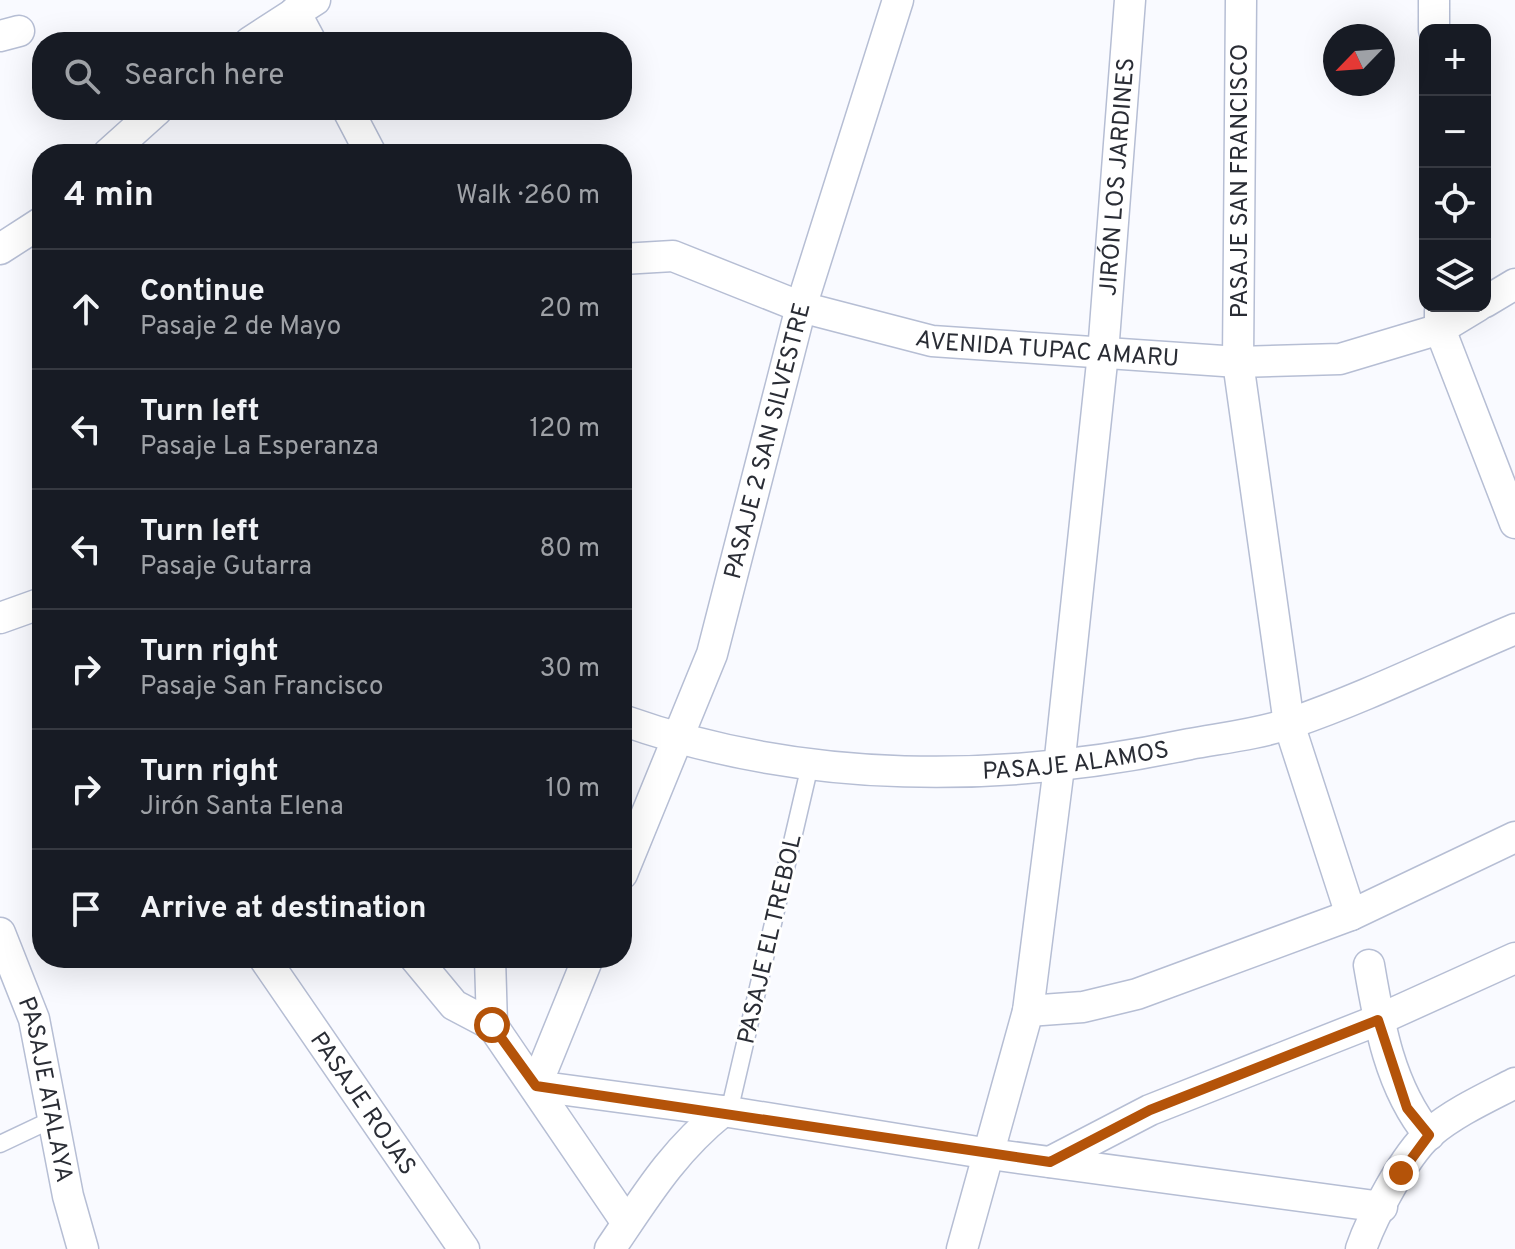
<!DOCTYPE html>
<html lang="en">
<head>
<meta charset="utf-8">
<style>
	:root { --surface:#171b24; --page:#242831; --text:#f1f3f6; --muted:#9ea1a6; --line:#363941 }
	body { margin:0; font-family:Overpass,sans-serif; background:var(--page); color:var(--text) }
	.controls { position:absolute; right:24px; top:24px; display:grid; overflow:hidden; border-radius:16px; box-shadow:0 8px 32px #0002 }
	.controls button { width:72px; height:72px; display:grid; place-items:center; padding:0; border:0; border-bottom:2px solid var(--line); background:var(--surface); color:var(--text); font:40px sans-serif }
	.compass { position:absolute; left:1323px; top:24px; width:72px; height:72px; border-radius:50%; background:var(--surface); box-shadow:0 8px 32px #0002; rotate:245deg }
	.stop { position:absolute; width:24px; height:24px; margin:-18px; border:6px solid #b45309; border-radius:50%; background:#fff }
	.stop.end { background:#b45309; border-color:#fff; box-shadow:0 2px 8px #0008 }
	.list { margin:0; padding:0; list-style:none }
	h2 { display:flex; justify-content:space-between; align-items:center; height:104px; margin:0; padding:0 32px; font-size:34px }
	h2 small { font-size:26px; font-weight:400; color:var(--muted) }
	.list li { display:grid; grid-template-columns:52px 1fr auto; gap:24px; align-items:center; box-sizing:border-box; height:120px; padding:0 32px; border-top:2px solid var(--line) }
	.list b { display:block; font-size:30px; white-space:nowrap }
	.list p { margin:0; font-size:26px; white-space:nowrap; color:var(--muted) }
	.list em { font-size:26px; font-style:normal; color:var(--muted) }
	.icon { flex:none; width:44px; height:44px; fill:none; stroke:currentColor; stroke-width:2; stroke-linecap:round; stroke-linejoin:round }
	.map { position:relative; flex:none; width:1515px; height:1249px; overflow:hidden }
	.search { position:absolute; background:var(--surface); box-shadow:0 8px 32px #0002; left:32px; top:32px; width:600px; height:88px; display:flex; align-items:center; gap:20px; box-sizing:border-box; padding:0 28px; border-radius:32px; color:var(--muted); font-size:30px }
	.panel { position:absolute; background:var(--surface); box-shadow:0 8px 32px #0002; left:32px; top:144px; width:600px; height:824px; border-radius:32px }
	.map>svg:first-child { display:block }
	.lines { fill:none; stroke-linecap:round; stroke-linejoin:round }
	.service-casing { stroke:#b6bed4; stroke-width:19 }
	.minor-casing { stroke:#b6bed4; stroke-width:33 }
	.service { stroke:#fff; stroke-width:16 }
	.minor { stroke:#fff; stroke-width:30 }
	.route { stroke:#b45309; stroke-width:10 }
	.labels { text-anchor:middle; stroke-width:6; stroke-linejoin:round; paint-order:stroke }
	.street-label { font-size:24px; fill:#2a2d35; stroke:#fff }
</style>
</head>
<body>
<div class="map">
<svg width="1515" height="1249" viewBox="0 0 1515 1249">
	<rect width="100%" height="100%" fill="#f9faff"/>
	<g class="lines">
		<g class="service-casing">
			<path id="service" d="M 729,1112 L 810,765
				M 0,1144 L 55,1118"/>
		</g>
		<g class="minor-casing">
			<g id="minor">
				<path d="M 1241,0 L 1238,362 L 1289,724 L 1351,915"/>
				<path d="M 1434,0 L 1434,30"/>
				<path d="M 295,12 L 311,42"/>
				<path d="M 0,36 L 19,31"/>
				<path d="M 250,42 L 315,0"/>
				<path d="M 348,110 L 371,154"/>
				<path d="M 108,154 L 157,110"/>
				<path d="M 0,249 L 42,222"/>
				<path id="s1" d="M 622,259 L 673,256 L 801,307 L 932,341 L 1238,362 L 1340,359 L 1440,329 L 1478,306"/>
				<path d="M 1485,302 L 1515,284"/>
				<path d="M 1440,311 L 1440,329 L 1515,523"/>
				<path d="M 0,618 L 42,603"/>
				<path id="s2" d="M 622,720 C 805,785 1002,784 1190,744 C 1223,738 1259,734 1291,723 C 1367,697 1441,660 1515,629"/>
				<path id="s3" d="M 622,874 L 712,654 L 801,307 L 898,0"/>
				<path id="s4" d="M 0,933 L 34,1019 L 68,1196 L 83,1249"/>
				<path id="s5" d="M 264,958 L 464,1249"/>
				<path d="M 415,958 L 454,1005 L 492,1025 L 627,1223"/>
				<path d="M 490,958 L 492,1025"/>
				<path d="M 588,958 L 536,1086 L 723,1111 L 990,1154 L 1382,1207"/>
				<path d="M 1369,965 C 1379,1024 1390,1088 1429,1135"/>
				<path d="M 1028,1011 L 1083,1007 L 1137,994 L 1351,915 L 1515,837"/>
				<path d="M 1050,1162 L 1150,1110 L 1378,1020 L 1515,958"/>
				<path d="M 610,1249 C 646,1196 672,1152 723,1111"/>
				<path id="s6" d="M 962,1249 L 1028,1011 L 1059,767 L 1103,353 L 1130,0"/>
				<path d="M 1361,1249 C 1372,1217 1405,1155 1430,1133 C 1455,1112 1486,1098 1515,1083"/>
			</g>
		</g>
		<use href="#service" class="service"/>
		<use href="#minor" class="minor"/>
	</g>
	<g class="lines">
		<path class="route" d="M 492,1025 L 536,1086 L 1050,1162 L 1150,1110 L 1378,1020 L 1407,1108 L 1429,1135 L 1401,1173"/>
	</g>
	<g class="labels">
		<g class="street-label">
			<text dy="8" stroke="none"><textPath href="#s6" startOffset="1086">JIRÓN LOS JARDINES</textPath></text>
			<text transform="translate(1239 181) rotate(-90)" y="8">PASAJE SAN FRANCISCO</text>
			<text dy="8" stroke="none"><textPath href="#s1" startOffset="440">AVENIDA TUPAC AMARU</textPath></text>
			<text dy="8" stroke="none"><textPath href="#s3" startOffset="458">PASAJE 2 SAN SILVESTRE</textPath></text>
			<text dy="8" stroke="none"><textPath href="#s2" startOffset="460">PASAJE ALAMOS</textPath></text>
			<text transform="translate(769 939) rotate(-77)" y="8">PASAJE EL TREBOL</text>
			<text dy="8" stroke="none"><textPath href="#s4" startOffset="164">PASAJE ATALAYA</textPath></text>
			<text dy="8" stroke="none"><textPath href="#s5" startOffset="176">PASAJE ROJAS</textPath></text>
		</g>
	</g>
</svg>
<div class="controls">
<button>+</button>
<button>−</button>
<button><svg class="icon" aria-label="locate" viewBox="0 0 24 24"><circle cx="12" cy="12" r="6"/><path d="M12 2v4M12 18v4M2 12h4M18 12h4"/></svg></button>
<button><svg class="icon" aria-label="layers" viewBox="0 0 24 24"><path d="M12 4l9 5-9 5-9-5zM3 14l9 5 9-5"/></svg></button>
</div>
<svg class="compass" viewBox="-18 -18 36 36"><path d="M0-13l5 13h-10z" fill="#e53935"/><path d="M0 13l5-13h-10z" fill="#9ea1a6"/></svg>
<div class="stop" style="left:492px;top:1025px"></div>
<div class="stop end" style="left:1401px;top:1173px"></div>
<div class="search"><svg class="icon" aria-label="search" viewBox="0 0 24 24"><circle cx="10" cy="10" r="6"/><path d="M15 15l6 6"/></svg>Search here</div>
<section class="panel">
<h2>4 min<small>Walk · 260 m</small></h2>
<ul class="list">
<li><svg class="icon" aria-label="ahead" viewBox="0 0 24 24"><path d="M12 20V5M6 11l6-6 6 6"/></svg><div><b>Continue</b><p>Pasaje 2 de Mayo</p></div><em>20 m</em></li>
<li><svg class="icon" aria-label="left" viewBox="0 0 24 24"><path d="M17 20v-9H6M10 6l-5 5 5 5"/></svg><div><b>Turn left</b><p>Pasaje La Esperanza</p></div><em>120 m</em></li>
<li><svg class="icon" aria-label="left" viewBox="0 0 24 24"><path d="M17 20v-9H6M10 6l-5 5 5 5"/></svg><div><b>Turn left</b><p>Pasaje Gutarra</p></div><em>80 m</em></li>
<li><svg class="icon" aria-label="right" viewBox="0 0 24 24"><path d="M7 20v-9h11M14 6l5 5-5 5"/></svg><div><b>Turn right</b><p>Pasaje San Francisco</p></div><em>30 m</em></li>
<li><svg class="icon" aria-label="right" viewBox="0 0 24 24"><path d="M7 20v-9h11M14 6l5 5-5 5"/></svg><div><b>Turn right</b><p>Jirón Santa Elena</p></div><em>10 m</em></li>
<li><svg class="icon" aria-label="arrive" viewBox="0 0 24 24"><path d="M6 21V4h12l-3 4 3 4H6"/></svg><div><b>Arrive at destination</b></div></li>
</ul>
</section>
</div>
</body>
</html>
